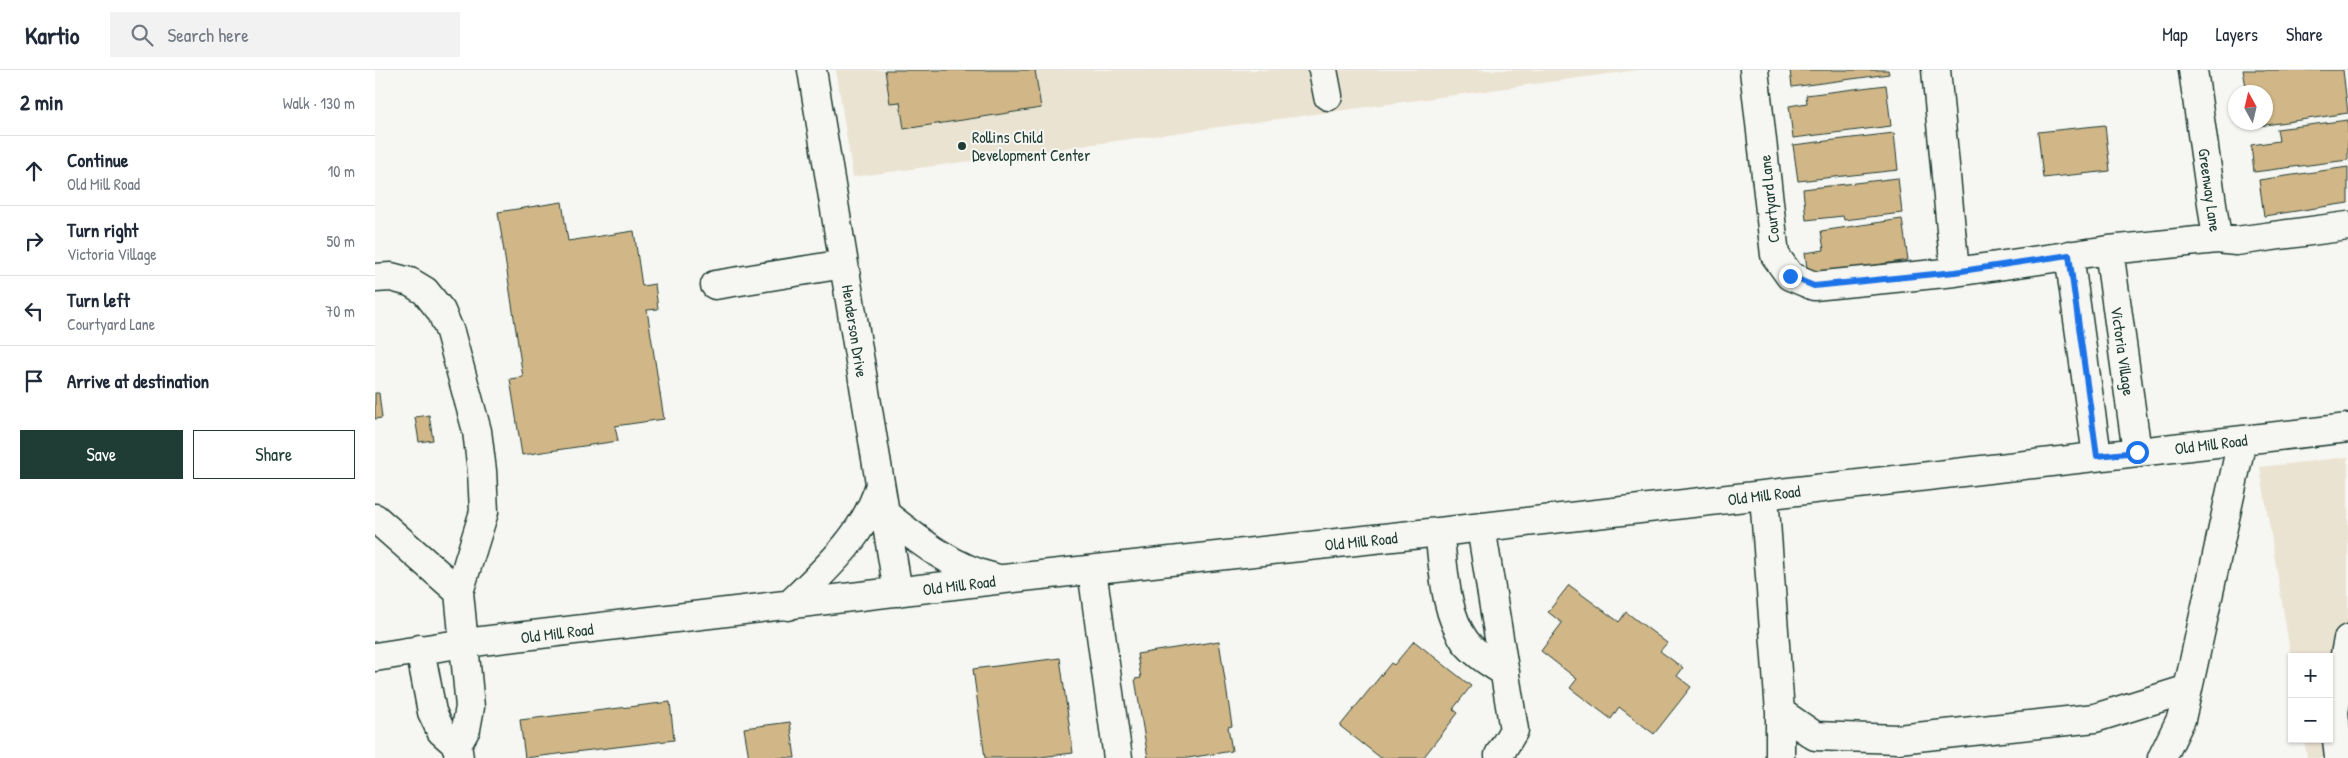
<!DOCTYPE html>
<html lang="en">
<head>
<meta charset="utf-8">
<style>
	:root { --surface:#fff; --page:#f2f2f3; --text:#1f2937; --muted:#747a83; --line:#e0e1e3; --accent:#1f3d34 }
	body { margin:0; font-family:"Patrick Hand",sans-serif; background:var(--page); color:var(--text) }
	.controls { position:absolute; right:15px; bottom:15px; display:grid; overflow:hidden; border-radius:0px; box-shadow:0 1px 4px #0004 }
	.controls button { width:45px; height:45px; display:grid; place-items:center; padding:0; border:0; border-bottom:1px solid var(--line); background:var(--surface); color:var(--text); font:25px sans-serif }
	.compass { position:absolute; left:1853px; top:15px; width:45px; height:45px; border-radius:50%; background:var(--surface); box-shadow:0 1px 4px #0004; rotate:352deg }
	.stop { position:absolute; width:15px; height:15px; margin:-11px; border:4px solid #1a73e8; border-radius:50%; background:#fff }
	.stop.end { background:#1a73e8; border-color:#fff; box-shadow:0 1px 5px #0008 }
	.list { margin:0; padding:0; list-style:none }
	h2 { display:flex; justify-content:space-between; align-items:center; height:65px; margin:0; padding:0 20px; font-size:21px }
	h2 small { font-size:16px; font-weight:400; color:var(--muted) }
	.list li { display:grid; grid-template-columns:32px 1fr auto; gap:15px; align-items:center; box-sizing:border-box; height:70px; padding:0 20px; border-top:1px solid var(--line) }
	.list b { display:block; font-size:19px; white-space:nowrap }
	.list p { margin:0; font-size:16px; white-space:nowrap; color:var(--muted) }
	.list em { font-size:16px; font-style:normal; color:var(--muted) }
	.actions { display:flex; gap:10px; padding:15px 20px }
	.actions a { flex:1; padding:11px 0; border:1px solid var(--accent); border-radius:0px; text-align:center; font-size:18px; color:var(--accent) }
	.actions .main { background:var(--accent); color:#fff }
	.icon { flex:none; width:28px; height:28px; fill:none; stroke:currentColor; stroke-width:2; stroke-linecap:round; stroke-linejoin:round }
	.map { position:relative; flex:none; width:1973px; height:688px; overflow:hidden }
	header { display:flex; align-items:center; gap:30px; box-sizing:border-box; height:70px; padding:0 25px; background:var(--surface); border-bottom:1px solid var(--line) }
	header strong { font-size:24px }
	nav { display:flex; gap:28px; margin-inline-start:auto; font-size:18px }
	.search { width:350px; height:45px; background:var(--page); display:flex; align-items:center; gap:12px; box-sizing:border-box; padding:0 18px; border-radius:0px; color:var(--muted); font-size:19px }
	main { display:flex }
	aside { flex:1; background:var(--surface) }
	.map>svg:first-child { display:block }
	.built { fill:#ebe3d2 }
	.building { fill:#d1b687; stroke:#1f3d34 }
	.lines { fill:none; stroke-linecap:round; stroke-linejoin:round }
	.minor-casing { stroke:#1f3d34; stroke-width:31 }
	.minor { stroke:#f6f6f2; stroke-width:28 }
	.route { stroke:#1a73e8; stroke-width:6 }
	.poi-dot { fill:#1f3d34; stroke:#f6f6f2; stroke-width:2 }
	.labels { text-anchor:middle; stroke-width:4; stroke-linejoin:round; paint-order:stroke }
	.poi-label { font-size:16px; fill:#1f3d34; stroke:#f6f6f2; text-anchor:start }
	.street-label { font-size:16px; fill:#1f3d34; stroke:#f6f6f2 }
</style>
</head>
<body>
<header>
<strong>Kartio</strong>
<div class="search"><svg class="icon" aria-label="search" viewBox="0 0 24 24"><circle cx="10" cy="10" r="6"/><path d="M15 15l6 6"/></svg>Search here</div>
<nav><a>Map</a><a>Layers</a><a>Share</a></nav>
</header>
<main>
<aside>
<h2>2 min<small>Walk · 130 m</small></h2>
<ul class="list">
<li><svg class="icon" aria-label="ahead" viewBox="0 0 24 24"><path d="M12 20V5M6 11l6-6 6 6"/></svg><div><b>Continue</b><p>Old Mill Road</p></div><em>10 m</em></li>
<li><svg class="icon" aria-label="right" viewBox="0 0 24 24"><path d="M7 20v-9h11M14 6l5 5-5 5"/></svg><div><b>Turn right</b><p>Victoria Village</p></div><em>50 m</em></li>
<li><svg class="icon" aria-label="left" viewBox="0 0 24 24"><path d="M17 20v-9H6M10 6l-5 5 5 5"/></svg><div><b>Turn left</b><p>Courtyard Lane</p></div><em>70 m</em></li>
<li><svg class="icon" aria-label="arrive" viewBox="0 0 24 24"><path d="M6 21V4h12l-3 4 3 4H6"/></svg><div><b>Arrive at destination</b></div></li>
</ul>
<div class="actions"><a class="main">Save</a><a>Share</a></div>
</aside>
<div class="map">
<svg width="1973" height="688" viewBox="0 0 1973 688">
	<rect width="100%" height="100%" fill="#f6f6f2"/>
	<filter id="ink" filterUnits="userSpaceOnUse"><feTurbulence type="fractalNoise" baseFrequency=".02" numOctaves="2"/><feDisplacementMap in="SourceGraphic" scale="10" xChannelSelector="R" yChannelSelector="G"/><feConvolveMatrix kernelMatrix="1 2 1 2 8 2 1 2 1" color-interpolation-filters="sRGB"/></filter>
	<g filter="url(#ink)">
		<path class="built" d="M 461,0 L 1263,0 L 478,107 Z
			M 1973,387 L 1973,688 L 1932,688 L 1929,669 L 1954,669 L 1954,587 L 1917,587 L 1917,594 L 1885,397 Z"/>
		<path class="building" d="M 510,0 L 660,0 L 666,38 L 529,59 L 525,32 L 515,33 Z
			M 1415,0 L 1513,0 L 1514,4 L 1417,17 Z
			M 1868,0 L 1968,0 L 1973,43 L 1877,57 L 1876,52 L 1890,52 L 1890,22 L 1872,22 Z
			M 1511,15 L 1516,56 L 1418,68 L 1414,36 L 1432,33 L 1431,25 Z
			M 1973,50 L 1973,90 L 1879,102 L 1876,75 L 1904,71 L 1902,59 Z
			M 1730,55 L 1735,101 L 1668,108 L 1663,62 Z
			M 1519,63 L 1523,100 L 1423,111 L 1418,75 Z
			M 1973,97 L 1973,133 L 1889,146 L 1884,110 Z
			M 1523,108 L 1527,143 L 1469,150 L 1468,146 L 1431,150 L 1428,119 Z
			M 187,132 L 193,171 L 259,161 L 267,216 L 280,214 L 283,239 L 272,240 L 289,349 L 240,356 L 243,371 L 147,385 L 135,309 L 148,307 L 123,142 Z
			M 1527,149 L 1533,190 L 1433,206 L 1430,183 L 1449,180 L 1446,161 Z
			M 0,323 L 4,323 L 7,348 L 0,349 Z
			M 54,345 L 58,370 L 44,372 L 40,347 Z
			M 1194,515 L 1244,552 L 1251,542 L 1292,573 L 1285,581 L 1308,598 L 1302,606 L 1316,617 L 1279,664 L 1244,637 L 1236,649 L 1195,618 L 1202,609 L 1166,581 L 1187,553 L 1173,542 Z
			M 844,571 L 857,656 L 853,657 L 857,681 L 813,688 L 773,688 L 760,609 L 766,608 L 762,584 Z
			M 1039,571 L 1096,616 L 1078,639 L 1083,643 L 1048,688 L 1006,688 L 965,656 L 1016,593 L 1019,595 Z
			M 685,588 L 698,683 L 657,688 L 610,688 L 598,599 Z
			M 295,632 L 299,670 L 150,688 L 145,650 Z
			M 415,652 L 420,688 L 374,688 L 369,658 Z"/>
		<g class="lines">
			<g class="minor-casing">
				<path id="minor" d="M 437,0 L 523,522
					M 948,0 L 953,26
					M 1379,0 L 1400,185 L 1415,206 L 1439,216 L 1580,202 L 1734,180 L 1842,169 L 1861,171 L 1973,156
					M 1561,0 L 1580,202
					M 1818,0 L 1842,169
					M 1734,180 L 1762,382
					M 1694,185 L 1722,386
					M 0,208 L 16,207 L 35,212 L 50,221 L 66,241 L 75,262 L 102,361 L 107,401 L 109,442 L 84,522 L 95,637 L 91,659 L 82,675 L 84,688
					M 340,215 L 469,194
					M 1389,425 L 1405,642 L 1440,666 L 1523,669 L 1720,648 L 1813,619 L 1867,370
					M 509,443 C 542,469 578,499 620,508
					M 0,448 L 84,522
					M 1106,457 L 1139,660 L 1124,685
					M 1064,462 C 1069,497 1069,541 1090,571 C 1100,584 1116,594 1130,602
					M 717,500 L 743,688
					M 413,536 C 449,501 490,465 505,415
					M 45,579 L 57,642 L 66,661 L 82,675
					M 0,587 L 90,573 L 629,509 L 1064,462 L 1973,358
					M 1405,642 L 1405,688
					M 1787,688 L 1806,649 L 1813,619
					M 1964,688 L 1959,642 L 1973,569"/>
			</g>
			<use href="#minor" class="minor"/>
		</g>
	</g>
	<g class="lines" filter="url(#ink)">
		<path class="route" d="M 1415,206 L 1439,216 L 1580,202 L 1694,185 L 1722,386 L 1762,382"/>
	</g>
	<circle class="poi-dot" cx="587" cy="76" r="5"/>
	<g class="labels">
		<g class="poi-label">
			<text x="597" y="73">Rollins Child<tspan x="597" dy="18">Development Center</tspan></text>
		</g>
		<g class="street-label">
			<text transform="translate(1835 120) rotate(82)" y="6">Greenway Lane</text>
			<text transform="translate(1394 129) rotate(-96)" y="6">Courtyard Lane</text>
			<text transform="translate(480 261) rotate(81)" y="6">Henderson Drive</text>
			<text transform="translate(1748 281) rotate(82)" y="6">Victoria Village</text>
			<text transform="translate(1836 374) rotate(-7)" y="6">Old Mill Road</text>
			<text transform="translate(1389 425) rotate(-7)" y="6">Old Mill Road</text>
			<text transform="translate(986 471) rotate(-6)" y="6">Old Mill Road</text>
			<text transform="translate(584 515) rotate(-7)" y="6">Old Mill Road</text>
			<text transform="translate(182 563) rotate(-7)" y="6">Old Mill Road</text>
		</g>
	</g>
</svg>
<div class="controls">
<button>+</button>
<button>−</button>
</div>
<svg class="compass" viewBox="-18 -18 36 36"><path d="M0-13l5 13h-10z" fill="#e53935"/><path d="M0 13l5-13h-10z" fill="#747a83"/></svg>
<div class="stop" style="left:1762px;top:382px"></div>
<div class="stop end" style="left:1415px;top:206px"></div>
</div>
</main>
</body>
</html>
